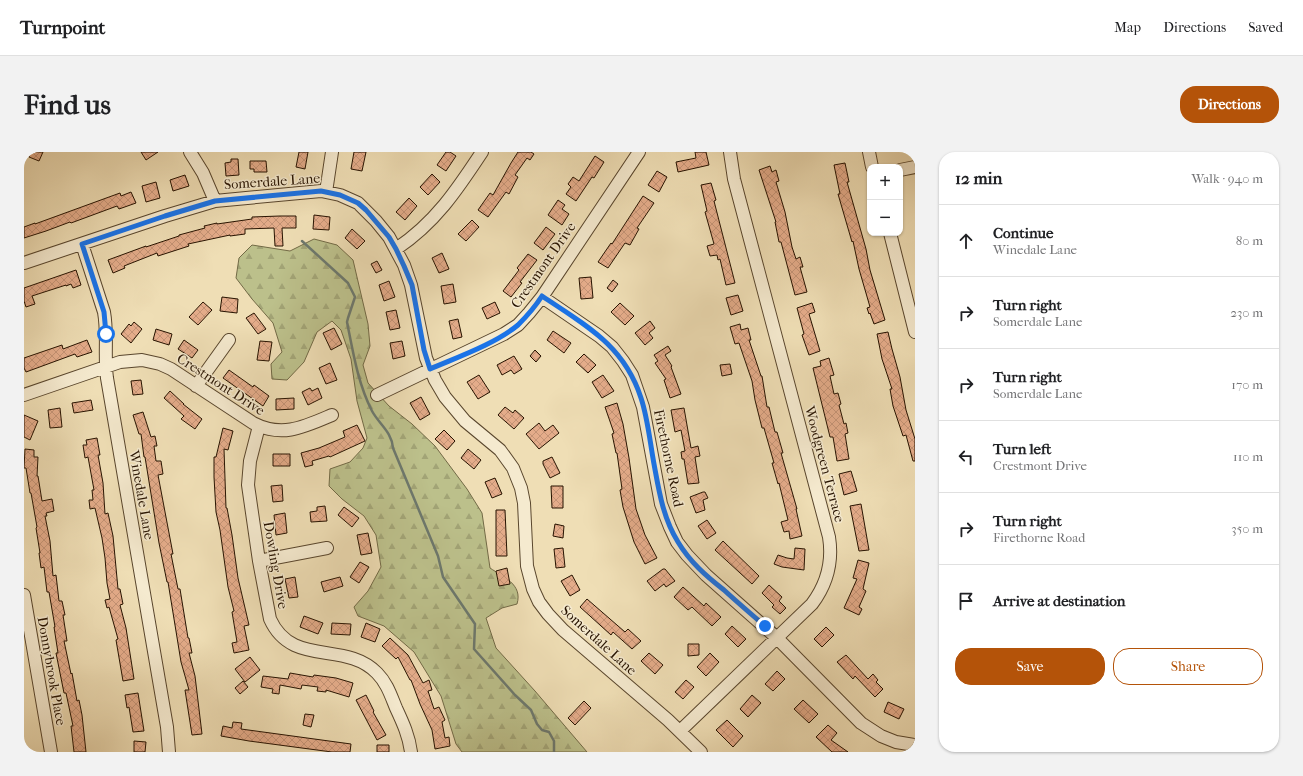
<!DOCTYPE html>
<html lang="en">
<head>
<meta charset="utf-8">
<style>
	:root { --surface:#fff; --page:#f2f2f2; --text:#202124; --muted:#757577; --line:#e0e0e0; --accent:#b45309 }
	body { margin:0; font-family:"IM FELL French Canon",serif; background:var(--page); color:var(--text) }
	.controls { position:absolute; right:12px; top:12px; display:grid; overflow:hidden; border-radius:8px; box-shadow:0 1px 3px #0004 }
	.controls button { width:36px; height:36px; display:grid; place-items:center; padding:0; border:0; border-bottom:1px solid var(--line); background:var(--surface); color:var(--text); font:20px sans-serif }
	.stop { position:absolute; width:12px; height:12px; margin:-9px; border:3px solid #1a73e8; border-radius:50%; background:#fff }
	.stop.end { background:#1a73e8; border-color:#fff; box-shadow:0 1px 4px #0008 }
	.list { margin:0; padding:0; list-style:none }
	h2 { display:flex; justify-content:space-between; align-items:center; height:52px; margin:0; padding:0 16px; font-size:17px }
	h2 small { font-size:13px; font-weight:400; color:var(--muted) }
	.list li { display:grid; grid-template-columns:26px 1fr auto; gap:12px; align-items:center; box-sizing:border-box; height:72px; padding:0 16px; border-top:1px solid var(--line) }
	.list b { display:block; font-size:15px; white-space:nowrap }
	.list p { margin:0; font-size:13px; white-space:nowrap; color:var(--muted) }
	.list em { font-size:13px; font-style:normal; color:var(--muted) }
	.actions { display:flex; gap:8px; padding:12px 16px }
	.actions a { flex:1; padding:9px 0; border:1px solid var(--accent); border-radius:16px; text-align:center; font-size:14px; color:var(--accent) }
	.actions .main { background:var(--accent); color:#fff }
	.icon { flex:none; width:22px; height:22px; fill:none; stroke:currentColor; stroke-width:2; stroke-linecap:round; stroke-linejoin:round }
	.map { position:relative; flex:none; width:891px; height:600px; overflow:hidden; border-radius:16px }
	header { display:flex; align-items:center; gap:24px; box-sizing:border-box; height:56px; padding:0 20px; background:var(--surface); border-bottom:1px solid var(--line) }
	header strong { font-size:19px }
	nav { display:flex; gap:22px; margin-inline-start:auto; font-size:14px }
	.intro { display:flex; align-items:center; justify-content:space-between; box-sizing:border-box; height:96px; padding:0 24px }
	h1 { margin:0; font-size:28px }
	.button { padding:10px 18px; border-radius:16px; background:var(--accent); color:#fff; font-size:14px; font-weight:700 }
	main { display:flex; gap:24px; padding:0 24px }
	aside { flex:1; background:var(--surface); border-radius:16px; box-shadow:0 1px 3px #0004 }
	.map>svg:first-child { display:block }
	.forest { fill:url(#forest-firs); stroke:#726a46 }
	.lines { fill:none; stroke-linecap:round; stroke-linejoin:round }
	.stream { stroke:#6d786d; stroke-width:2.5 }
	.building { fill:url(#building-cross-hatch); stroke:#271300 }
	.minor-casing { stroke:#59462d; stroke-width:14 }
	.minor { stroke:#f5eacf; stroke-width:12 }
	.route { stroke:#1a73e8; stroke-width:5 }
	.labels { text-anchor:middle; stroke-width:3; stroke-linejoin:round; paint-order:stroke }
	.street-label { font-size:14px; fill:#271300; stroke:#f5eacf }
</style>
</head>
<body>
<header>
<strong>Turnpoint</strong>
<nav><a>Map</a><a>Directions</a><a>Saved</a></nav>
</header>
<div class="intro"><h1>Find us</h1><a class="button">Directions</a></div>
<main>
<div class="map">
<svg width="891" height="600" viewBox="0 0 891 600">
	<defs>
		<pattern id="forest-firs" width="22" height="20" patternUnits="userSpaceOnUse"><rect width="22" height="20" fill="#bcc08b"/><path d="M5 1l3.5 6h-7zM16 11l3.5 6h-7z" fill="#a2a476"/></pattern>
		<pattern id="building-cross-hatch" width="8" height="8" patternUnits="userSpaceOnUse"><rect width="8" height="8" fill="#e4ac8a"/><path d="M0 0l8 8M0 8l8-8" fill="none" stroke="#c49375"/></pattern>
	</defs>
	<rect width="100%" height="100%" fill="#efdeb5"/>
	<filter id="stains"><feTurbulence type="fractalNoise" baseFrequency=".005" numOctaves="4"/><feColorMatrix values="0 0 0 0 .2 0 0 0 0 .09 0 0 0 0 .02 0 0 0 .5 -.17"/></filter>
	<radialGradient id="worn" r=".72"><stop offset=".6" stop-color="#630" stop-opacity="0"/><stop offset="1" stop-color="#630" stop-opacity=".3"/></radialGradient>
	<path class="forest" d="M 290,87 L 313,93 L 329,108 L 344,172 L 346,194 L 339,213 L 344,231 L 365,254 L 388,272 L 411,294 L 443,337 L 458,361 L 466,416 C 479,425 499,432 493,452 L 478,456 L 462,466 L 472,496 L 511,539 L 563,600 L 438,600 L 432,592 L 417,544 L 390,500 L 360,474 L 334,464 L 330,455 L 344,439 L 357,415 L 352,383 L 340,364 L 318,347 L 305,334 L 306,317 L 326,310 L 339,296 L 343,286 L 333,249 L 327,207 L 317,178 L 308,169 L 293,180 L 280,210 L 263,228 L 248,227 L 247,212 L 258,200 L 249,171 L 228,147 L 212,126 L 215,106 L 228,93 L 266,99 Z"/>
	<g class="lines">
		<path class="stream" d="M 278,89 L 324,131 L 331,145 L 324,166 L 323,170 C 329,200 334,232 348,259 C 355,272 368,280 369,296 L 414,404 L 419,425 L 451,472 L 450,497 L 491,543 L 507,558 L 513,572 L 518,578 L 525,580 L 530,589 L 530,600"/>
	</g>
	<path class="building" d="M 7,0 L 19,0 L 15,9 L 5,5 Z
		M 117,0 L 134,0 L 122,8 Z
		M 275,0 L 284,0 L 281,17 L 272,15 Z
		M 330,0 L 342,0 L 338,19 L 327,17 Z
		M 422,0 L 426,0 L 432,4 L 422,19 L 413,13 Z
		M 494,0 L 507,0 L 510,2 L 506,8 L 503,6 L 491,23 L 494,25 L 485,42 L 482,40 L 464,65 L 454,58 L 466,41 L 469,43 L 487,11 Z
		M 671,0 L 682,0 L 685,13 L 654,20 L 652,10 L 672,6 Z
		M 571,4 L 580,10 L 570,26 L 568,25 L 552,49 L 542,42 L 547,35 L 544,32 L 549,25 L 555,29 Z
		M 207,7 L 214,7 L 215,23 L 202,24 L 201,11 L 207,10 Z
		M 226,9 L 242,9 L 243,20 L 230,20 L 230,17 L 226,17 Z
		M 821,11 L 825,30 L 823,30 L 842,97 L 846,118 L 861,168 L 850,172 L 846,161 L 845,162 L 843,156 L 846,155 L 835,117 L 829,89 L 828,90 L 814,42 L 816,42 L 810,13 Z
		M 746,14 L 748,20 L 752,18 L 755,29 L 752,30 L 761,60 L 768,95 L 772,107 L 776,105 L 779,115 L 776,115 L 783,140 L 771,143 L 757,90 L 755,90 L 751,70 L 752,70 L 735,18 Z
		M 633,19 L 643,25 L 635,40 L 624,33 Z
		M 408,22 L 416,30 L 404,43 L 396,35 Z
		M 161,23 L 165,34 L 149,39 L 146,28 Z
		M 132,30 L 136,46 L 122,50 L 118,34 Z
		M 687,31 L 692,48 L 690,49 L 711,131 L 702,133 L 696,107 L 694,108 L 693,103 L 686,104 L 683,94 L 690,92 L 681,60 L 683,59 L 677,33 Z
		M 107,40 L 112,51 L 95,57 L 93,54 L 47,71 L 46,70 L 22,79 L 0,86 L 0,75 L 11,71 L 11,72 L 96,41 L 97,44 Z
		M 619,44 L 630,51 L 613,76 L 615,77 L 606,93 L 601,91 L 584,116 L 574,110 L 587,91 L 588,92 Z
		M 385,46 L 393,54 L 381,68 L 372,60 Z
		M 534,48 L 541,53 L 538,57 L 545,62 L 538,73 L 524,63 Z
		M 290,63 L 306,65 L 305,78 L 289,77 Z
		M 256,64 L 272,64 L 272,76 L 258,76 L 259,94 L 251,94 L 250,76 L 221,77 L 221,82 L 206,84 L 206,83 L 164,92 L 165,94 L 134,104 L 133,101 L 100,114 L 101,116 L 89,121 L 84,108 L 122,94 L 122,95 L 155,84 L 155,83 L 181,76 L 180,74 L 193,71 L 193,72 L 228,67 L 228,65 Z
		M 448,68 L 455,75 L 442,89 L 434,82 Z
		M 522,75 L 531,82 L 519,98 L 510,91 Z
		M 328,77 L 341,89 L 333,97 L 321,86 Z
		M 418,101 L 425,117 L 415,121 L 408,106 Z
		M 504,102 L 513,108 L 496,130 L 498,131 L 487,145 L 479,139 L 495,118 L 493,116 Z
		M 353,109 L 358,118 L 352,121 L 347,112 Z
		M 52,118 L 57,133 L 49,136 L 47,132 L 42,134 L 42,133 L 8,144 L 11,152 L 2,155 L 0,149 L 0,136 Z
		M 567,125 L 569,146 L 557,147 L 555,126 Z
		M 589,128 L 594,132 L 588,140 L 583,136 Z
		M 365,129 L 371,145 L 360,149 L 355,133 Z
		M 429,132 L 432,150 L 420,152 L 417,134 Z
		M 714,143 L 719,159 L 707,163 L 702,146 Z
		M 198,145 L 214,147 L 213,161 L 196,159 Z
		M 179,150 L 188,158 L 174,173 L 165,165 Z
		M 471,150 L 476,161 L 463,167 L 458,156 Z
		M 596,151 L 610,164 L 601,173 L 587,160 Z
		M 788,151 L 791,160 L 785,162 L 796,199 L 785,203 L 778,183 L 780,182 L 773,156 Z
		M 372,158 L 376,176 L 366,178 L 362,160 Z
		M 230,161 L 242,177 L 234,182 L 222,166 Z
		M 434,167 L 438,185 L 429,187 L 425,169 Z
		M 626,169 L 631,176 L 625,181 L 629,186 L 621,193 L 611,181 Z
		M 110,170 L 118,177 L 107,191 L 97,182 L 105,172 L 107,174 Z
		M 716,172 L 717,178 L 724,176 L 727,188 L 725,188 L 737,224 L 738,224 L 743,255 L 745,255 L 751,280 L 753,280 L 759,301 L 757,301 L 773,357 L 772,357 L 778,384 L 766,387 L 765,379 L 760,380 L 757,370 L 764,368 L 755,331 L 754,332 L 748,311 L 750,311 L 740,276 L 738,276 L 731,248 L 728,229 L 715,191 L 711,192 L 706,175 Z
		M 310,176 L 318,192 L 307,198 L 299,181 Z
		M 132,177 L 148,182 L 145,193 L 129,188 Z
		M 529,179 L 547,191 L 540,201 L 523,188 Z
		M 864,180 L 868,197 L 876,225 L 882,258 L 891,287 L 891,309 L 889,309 L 882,283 L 879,284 L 869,254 L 866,237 L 868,237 L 858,207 L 853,182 Z
		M 63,188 L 68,200 L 53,205 L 51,202 L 2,220 L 0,216 L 0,206 L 38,193 L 39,197 Z
		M 160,188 L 174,198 L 168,206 L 154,197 Z
		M 236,189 L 248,190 L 245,209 L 233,208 Z
		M 378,189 L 381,204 L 369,207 L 366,191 Z
		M 644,194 L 647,199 L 641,203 L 648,214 L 647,215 L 657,242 L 646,246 L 640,228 L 642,227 L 631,211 L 634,209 L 630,203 Z
		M 511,198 L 517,204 L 512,210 L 506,204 Z
		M 560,202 L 572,213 L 564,221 L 552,210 Z
		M 490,204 L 498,217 L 490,222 L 487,218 L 478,223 L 473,213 Z
		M 805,206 L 810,223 L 806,224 L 810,242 L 814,241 L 817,252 L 815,253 L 820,272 L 822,271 L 824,281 L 821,282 L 825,307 L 813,309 L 809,285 L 806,285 L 789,216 L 797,214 L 796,209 Z
		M 306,211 L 313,228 L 302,232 L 295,216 Z
		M 706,212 L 708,222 L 698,224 L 696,213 Z
		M 205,218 L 229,235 L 230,233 L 245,244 L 239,254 L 199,226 Z
		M 455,223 L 466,240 L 454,247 L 443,230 Z
		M 579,223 L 590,239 L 578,246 L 568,230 Z
		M 117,228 L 119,242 L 109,243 L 107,229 Z
		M 286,236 L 288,239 L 294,236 L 298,246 L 284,253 L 278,240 Z
		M 146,239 L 160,252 L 159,252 L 178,267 L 171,277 L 157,267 L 160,264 L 140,246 Z
		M 397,245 L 406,262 L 396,268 L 386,251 Z
		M 270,246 L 270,257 L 252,258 L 252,247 Z
		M 67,248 L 69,258 L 50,261 L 48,251 Z
		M 593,251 L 599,272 L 605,306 L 612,357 L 621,383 L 633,406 L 621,412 L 610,390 L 599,355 L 596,338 L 598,337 L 593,301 L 592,301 L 588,282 L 590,281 L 581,255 Z
		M 481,255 L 489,261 L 491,258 L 500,266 L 490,277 L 474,263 Z
		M 36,256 L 38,275 L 26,276 L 24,258 Z
		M 660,256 L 667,296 L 674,294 L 676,304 L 671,305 L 675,331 L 664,332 L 660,307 L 658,307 L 657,300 L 661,299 L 657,278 L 651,280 L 647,258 Z
		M 119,260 L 127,285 L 131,284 L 133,294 L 130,294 L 132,309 L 137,309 L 139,322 L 134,323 L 149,402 L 147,402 L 154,437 L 156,437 L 164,486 L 165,486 L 168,501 L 165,501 L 171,524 L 178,582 L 168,583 L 161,538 L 165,538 L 157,510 L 144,430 L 143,430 L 135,391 L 121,305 L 120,305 L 117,282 L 115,282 L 109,263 Z
		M 0,263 L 14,269 L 6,288 L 0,285 Z
		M 515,271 L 521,279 L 529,273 L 535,281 L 515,297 L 502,282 Z
		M 333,273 L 341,289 L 306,305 L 305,304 L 288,309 L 289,313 L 281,315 L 277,301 L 295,296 L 321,285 L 319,279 Z
		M 199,276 L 209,279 L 204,298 L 200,297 L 202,356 L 203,356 L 208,383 L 214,426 L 225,473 L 220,474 L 225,498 L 210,501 L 208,491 L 213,490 L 208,460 L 210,459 L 204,435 L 196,378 L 192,360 L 190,325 L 190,305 L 192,305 Z
		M 420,278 L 431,289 L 423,298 L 411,287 Z
		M 73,286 L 76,303 L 74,303 L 79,331 L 81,362 L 84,361 L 89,384 L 91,405 L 94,437 L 96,437 L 99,452 L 96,453 L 102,476 L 110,527 L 99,529 L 92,488 L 94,487 L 85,455 L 83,456 L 81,448 L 86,447 L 83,431 L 81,406 L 78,386 L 71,356 L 66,357 L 65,348 L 69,348 L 68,338 L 70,338 L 64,305 L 61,306 L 59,293 L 63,293 L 62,288 Z
		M 1,297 L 10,298 L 10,305 L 14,305 L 13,324 L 14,324 L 18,349 L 28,347 L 30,359 L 22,361 L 23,364 L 21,364 L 26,389 L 29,424 L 32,423 L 35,449 L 38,449 L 41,463 L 39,463 L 43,489 L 40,489 L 47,522 L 48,521 L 53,549 L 55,548 L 58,563 L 62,600 L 50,600 L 47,574 L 49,574 L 42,541 L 40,541 L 32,501 L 34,501 L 30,475 L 31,475 L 25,440 L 23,440 L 20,415 L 17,416 L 15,401 L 16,401 L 12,376 L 13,375 L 7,341 L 6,341 L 2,316 L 0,316 Z
		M 444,297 L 457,308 L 450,317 L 437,306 Z
		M 249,302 L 266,302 L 266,314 L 249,314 Z
		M 528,305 L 536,321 L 526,326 L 519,312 L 519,309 Z
		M 827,319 L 833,339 L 820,343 L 815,322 Z
		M 471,326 L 478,342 L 468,346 L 461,330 Z
		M 258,333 L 259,349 L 249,350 L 247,334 Z
		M 527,334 L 539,334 L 539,356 L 528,356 Z
		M 679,340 L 681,340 L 684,346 L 679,348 L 681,358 L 672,361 L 666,345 Z
		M 837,352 L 845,398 L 835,399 L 826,354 Z
		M 301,354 L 303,369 L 287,370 L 286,360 L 293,359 L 293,355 Z
		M 320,355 L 335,366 L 328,375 L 314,363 Z
		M 472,358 L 481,358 L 483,404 L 472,404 Z
		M 261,361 L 263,381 L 252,383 L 250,363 Z
		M 683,368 L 692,381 L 683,387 L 674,374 Z
		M 531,372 L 540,374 L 539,386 L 529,384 Z
		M 344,381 L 348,401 L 337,403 L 333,383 Z
		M 699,389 L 735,424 L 728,432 L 691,398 Z
		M 539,396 L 541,415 L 532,416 L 530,397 Z
		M 771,396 L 781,397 L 780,418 L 758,415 L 750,412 L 754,403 L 763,406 L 770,407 Z
		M 834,408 L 845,411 L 839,437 L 842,439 L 835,455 L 838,457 L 835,463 L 820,456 L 833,427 L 829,426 Z
		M 336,410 L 345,415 L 335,431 L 326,425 Z
		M 483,416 L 486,432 L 475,434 L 472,419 Z
		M 639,417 L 641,417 L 651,429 L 642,435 L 640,432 L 631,439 L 623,429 Z
		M 548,423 L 556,438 L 546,444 L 537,429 Z
		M 271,425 L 274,445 L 265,446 L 261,427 Z
		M 316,425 L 319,434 L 300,440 L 297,430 Z
		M 745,433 L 758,445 L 755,449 L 762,456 L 756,462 L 748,455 L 750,453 L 738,441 Z
		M 659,435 L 680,454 L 682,451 L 697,465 L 688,474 L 668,455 L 664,458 L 650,445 Z
		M 563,447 L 601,480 L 604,477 L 617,489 L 608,497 L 589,480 L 587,483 L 556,455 Z
		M 280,464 L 299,471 L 294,482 L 276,475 Z
		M 308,471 L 327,472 L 326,483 L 307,482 Z
		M 342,471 L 356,477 L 351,490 L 337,485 Z
		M 708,474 L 722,487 L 714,495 L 701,482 Z
		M 802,475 L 810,483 L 798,495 L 790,487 Z
		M 366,486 L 384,503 L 399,531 L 405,528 L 408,538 L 404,539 L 410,557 L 415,555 L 421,568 L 418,570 L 421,586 L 425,585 L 426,594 L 411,597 L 408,578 L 396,552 L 387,528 L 386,528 L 374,505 L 372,507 L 358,494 Z
		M 664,492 L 675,492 L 675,503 L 664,504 Z
		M 625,501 L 639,513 L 631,522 L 617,509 Z
		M 686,501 L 695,510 L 682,524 L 673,515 Z
		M 822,503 L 844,527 L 849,522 L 854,528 L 852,530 L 859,537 L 851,545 L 831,524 L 829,527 L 813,510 Z
		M 226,505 L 236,518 L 221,530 L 211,517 Z
		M 753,519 L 761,527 L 749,539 L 741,532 Z
		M 266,521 L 289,525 L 290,523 L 312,526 L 329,531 L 325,545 L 302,538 L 302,540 L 293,539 L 294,535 L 278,533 L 277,537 L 256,533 L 255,542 L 248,541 L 249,537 L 237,535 L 239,524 L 264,527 Z
		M 662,528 L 670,535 L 659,547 L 651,540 Z
		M 219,529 L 224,535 L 216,542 L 211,536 Z
		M 114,541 L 120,579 L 109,580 L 105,555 L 103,556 L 101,543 Z
		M 342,543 L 350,559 L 349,560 L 362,583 L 353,588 L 332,548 Z
		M 728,543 L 737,551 L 724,565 L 716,557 Z
		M 779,548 L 794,562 L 785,571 L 770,557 Z
		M 560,549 L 567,556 L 551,573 L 544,566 Z
		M 864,550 L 880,557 L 875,567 L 860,560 Z
		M 281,562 L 290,563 L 287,575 L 279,573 Z
		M 703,568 L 719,584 L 709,595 L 692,578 Z
		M 209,570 L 218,571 L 217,577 L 327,592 L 326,600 L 308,600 L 225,589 L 197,584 L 199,574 L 208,576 Z
		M 804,573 L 813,581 L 807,588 L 824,600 L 808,600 L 792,585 Z
		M 110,589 L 122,590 L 121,600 L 110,600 Z
		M 353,593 L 365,593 L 365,600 L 353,600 Z"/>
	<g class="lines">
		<g class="minor-casing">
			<path id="minor" d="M 166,0 L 179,21 L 191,49
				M 845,0 L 848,15
				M 876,18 L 891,15
				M 302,40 L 308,0
				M 866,81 L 891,180
				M 58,92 L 80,160 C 84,182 80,204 83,226 L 143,575 L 145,600
				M 372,97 C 411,71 433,38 458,0
				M 0,111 L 141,64 L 191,49 L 297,39 L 316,43 L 334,51 L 352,69 L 365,85 L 380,113 L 387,133 L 402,206 L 411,228 L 421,245 L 441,269 L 476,298 L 489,316 L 497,336 L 500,351 L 503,414 L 509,437 L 515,450 L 524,462 L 539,478 L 644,568 L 677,600
				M 518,145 L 575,184 L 588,195 L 599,209 L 608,223 L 619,255 L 637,352 L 646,375 L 653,390 L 663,403 L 682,423 L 753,486 L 837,571 L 857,584 L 872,590 L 891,593
				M 172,234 L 205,188
				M 0,243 L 96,210 L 118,208 L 136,212 L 147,217 L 229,271 C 258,286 280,275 308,263
				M 353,243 L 480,182 L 494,173 L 505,161 L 518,145 L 615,0
				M 235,274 L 226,309 L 224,333 L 235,409 L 246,467 C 268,516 321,488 353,521 C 363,531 367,544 372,556 C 379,571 385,584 387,600
				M 235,409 L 303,396
				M 0,443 L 27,600
				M 656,579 L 788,452 C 803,432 809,410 805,385 L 710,27 L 706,0"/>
		</g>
		<use href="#minor" class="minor"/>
	</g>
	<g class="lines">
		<path class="route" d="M 82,182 L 80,160 L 58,92 L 141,64 L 191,49 L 297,39 L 316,43 L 334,51 L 342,58 L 365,85 L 372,97 L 380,114 L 388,133 L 400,198 L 406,217 C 434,205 471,192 494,173 C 503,164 511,155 518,144 C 561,173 600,193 617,246 C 624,267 626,291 630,312 C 635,339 639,366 654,390 C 666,410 682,424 700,438 C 713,450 727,462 741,474"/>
	</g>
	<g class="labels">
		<g class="street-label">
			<text transform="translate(248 29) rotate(-4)" y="5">Somerdale Lane</text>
			<text transform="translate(519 113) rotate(-55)" y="5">Crestmont Drive</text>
			<text transform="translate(197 232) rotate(33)" y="5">Crestmont Drive</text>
			<text transform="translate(645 306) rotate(78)" y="5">Firethorne Road</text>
			<text transform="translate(801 312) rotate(75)" y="5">Woodgreen Terrace</text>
			<text transform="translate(118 343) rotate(80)" y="5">Winedale Lane</text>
			<text transform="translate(252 413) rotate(80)" y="5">Dowling Drive</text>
			<text transform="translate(575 488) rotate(42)" y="5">Somerdale Lane</text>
			<text transform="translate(28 519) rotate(80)" y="5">Donnybrook Place</text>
		</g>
	</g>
	<rect width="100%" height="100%" filter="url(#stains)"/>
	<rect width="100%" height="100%" fill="url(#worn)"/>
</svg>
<div class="controls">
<button>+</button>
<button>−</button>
</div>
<div class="stop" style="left:82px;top:182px"></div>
<div class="stop end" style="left:741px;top:474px"></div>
</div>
<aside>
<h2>12 min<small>Walk · 940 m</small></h2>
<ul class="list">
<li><svg class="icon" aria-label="ahead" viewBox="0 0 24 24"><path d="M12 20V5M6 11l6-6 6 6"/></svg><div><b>Continue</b><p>Winedale Lane</p></div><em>80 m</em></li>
<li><svg class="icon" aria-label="right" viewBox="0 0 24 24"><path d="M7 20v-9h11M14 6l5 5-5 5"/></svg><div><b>Turn right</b><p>Somerdale Lane</p></div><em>230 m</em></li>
<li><svg class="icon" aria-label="right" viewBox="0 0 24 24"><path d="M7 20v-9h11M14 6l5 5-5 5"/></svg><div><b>Turn right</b><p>Somerdale Lane</p></div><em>170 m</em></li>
<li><svg class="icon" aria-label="left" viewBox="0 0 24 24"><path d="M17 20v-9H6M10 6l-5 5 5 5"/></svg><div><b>Turn left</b><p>Crestmont Drive</p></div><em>110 m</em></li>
<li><svg class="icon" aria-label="right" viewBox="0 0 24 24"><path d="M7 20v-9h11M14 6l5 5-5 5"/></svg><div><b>Turn right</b><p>Firethorne Road</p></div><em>350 m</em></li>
<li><svg class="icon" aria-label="arrive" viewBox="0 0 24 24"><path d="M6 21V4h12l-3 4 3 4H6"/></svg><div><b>Arrive at destination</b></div></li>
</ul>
<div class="actions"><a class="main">Save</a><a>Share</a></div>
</aside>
</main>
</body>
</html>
